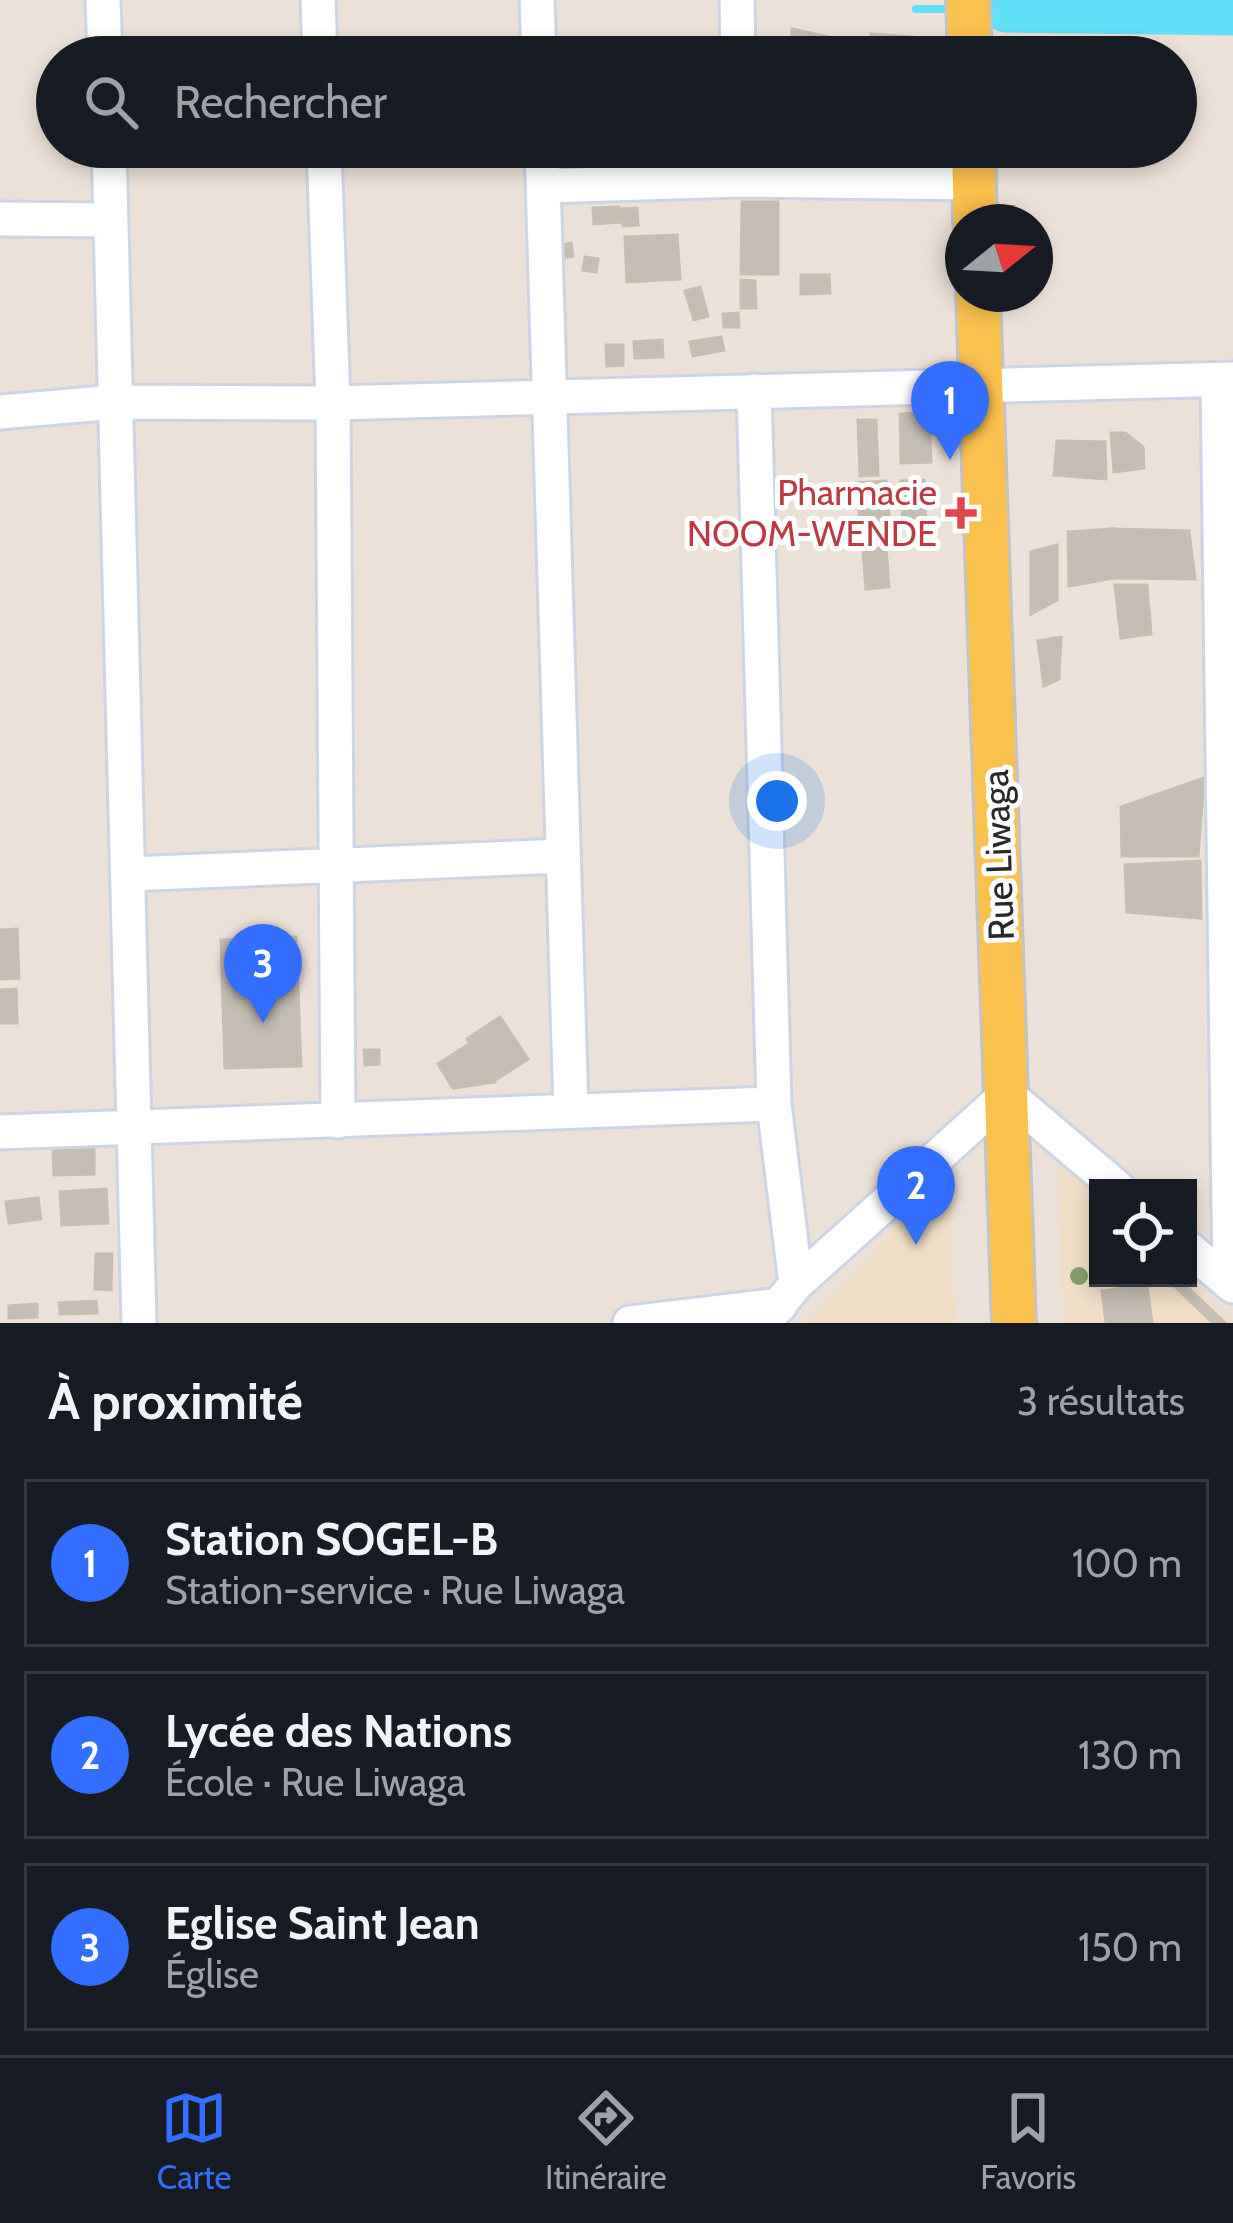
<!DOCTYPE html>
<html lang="fr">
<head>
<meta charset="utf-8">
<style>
	:root { --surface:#171b24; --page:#242831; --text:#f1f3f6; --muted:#9ea1a6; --line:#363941; --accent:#326eff }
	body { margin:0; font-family:Cabin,sans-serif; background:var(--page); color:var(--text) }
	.controls { position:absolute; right:36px; bottom:36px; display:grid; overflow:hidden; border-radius:0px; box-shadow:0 6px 18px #0003 }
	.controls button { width:108px; height:108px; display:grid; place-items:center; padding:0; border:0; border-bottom:3px solid var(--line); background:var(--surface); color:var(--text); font:60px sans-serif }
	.compass { position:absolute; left:945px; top:204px; width:108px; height:108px; border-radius:50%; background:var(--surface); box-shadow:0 6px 18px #0003; rotate:72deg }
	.you { position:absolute; left:777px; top:801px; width:42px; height:42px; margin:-30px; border:9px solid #fff; border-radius:50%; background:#1a73e8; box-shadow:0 0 0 18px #1a73e833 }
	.badge { display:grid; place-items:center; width:78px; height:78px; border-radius:50%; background:var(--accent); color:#fff; font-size:39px; font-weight:700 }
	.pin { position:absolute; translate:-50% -99px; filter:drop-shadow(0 3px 6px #0008) }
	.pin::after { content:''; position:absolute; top:63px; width:42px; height:36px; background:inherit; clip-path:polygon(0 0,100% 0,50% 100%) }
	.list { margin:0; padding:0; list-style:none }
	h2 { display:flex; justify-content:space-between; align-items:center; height:156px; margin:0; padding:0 48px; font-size:51px }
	h2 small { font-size:39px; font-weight:400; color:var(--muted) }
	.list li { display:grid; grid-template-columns:78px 1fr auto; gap:36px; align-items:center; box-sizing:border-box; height:168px; margin:0 24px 24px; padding:0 24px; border:3px solid var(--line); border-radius:0px }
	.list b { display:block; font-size:45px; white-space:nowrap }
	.list p { margin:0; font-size:39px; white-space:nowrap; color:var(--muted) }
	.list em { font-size:39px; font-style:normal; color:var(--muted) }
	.icon { flex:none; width:66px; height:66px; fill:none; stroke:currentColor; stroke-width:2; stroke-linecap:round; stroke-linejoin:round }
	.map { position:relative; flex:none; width:1233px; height:1323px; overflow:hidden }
	.search { position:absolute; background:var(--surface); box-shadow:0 6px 18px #0003; left:36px; right:36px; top:36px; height:132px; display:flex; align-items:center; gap:30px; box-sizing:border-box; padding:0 42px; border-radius:66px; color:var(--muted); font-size:45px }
	.sheet { height:732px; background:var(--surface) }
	nav { display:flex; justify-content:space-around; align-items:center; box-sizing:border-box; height:168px; border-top:3px solid var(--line); background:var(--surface); font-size:33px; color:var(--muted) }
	nav a { display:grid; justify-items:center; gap:6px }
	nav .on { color:var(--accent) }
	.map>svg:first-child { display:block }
	.education { fill:#f0dec6 }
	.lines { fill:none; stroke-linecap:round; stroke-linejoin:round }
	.stream { stroke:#62e0f8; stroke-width:8 }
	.river { stroke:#62e0f8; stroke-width:45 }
	.building { fill:#c3bdb4; stroke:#c7beb2; stroke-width:3 }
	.minor-casing { stroke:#cdd4e3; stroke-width:39 }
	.major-casing { stroke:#c3c3c3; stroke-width:48 }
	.minor { stroke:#fff; stroke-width:33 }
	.major { stroke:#fbc14e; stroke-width:42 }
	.tree { fill:#84a06c }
	.health-dot { fill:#e0444e; stroke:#fff; stroke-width:4.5 }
	.labels { text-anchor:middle; stroke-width:10; stroke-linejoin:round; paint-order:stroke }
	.health-label { font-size:36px; fill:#be3a42; stroke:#fff; text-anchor:end }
	.street-label { font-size:36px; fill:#282828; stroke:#fff }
</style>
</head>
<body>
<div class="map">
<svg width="1233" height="1323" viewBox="0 0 1233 1323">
	<rect width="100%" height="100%" fill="#ece1d8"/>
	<path class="education" d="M 1057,1157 L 1098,1195 L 1098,1278 L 1186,1278 L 1233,1323 L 1063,1323 Z
		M 951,1168 L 955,1323 L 808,1323 Z"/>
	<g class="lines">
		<path class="stream" d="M 916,9 L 946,9"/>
		<path class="river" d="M 1006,10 L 1233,13"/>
	</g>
	<path class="building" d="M 792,29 L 828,37 L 827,57 L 791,57 Z
		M 871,34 L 912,37 L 913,57 L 874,57 Z
		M 742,202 L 778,202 L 778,274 L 741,274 Z
		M 619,207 L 620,222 L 594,224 L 593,208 Z
		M 637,208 L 638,225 L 623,226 L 622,209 Z
		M 677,235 L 680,279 L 627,282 L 625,237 Z
		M 571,243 L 573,256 L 561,258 L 559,246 Z
		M 585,257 L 598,259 L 596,272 L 583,270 Z
		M 801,275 L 829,275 L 830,293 L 801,294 Z
		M 741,280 L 755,281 L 756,308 L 741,308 Z
		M 700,287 L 708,316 L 694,320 L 685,291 Z
		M 738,313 L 739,327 L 724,327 L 723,314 Z
		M 721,337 L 724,350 L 693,356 L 690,342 Z
		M 662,340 L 663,357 L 635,358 L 634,342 Z
		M 606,345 L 623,345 L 623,365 L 607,366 Z
		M 929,413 L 931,462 L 901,463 L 900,414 Z
		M 858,420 L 876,420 L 878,475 L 860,476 Z
		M 1111,433 L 1125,433 L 1143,447 L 1144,468 L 1114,472 Z
		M 1057,441 L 1105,442 L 1106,479 L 1054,475 Z
		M 924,480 L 926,526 L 903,527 L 901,481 Z
		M 886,481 L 891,535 L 861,537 L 857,483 Z
		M 1112,529 L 1189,531 L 1195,579 L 1114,578 Z
		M 1112,529 L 1114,578 L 1069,586 L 1068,532 Z
		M 1057,545 L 1057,600 L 1031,614 L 1031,552 Z
		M 886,548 L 889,587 L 866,589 L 863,550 Z
		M 1115,585 L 1147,585 L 1151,634 L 1121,638 Z
		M 1061,637 L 1059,679 L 1044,686 L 1038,641 Z
		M 1204,778 L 1198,856 L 1122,856 L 1121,807 Z
		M 1200,861 L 1201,918 L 1127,912 L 1125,865 Z
		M 17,929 L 19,978 L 0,979 L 0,930 Z
		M 296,937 L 301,1066 L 225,1068 L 221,940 Z
		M 16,989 L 17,1023 L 0,1023 L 0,990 Z
		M 500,1017 L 528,1059 L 494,1081 L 467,1039 Z
		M 469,1044 L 494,1082 L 453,1088 L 438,1064 Z
		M 364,1050 L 379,1050 L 379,1064 L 365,1065 Z
		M 94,1149 L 94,1174 L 54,1175 L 53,1151 Z
		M 106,1189 L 108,1223 L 62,1225 L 60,1192 Z
		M 38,1198 L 41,1219 L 9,1223 L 6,1202 Z
		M 96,1254 L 112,1254 L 111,1290 L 95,1289 Z
		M 1166,1278 L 1178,1278 L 1225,1323 L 1213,1323 Z
		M 1147,1285 L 1152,1323 L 1106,1323 L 1102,1291 Z
		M 96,1301 L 97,1313 L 60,1314 L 59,1303 Z
		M 37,1304 L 37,1317 L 9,1318 L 9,1306 Z"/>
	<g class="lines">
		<g class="minor-casing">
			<path id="minor" d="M 103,0 L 105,57
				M 318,0 L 320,57
				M 537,0 L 539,57
				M 737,0 L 738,57
				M 109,147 L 139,1323
				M 324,147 L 333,403 L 338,1121
				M 542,147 L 571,1111
				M 740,147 L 741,180
				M 544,186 L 741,180 L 974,183
				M 0,219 L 111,220
				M 1218,380 L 1230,1284
				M 754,391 L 774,1104 L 796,1284
				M 0,412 L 115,402 L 333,403 L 1233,379
				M 129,874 L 563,856
				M 0,1132 L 774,1104
				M 1188,1248 L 1233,1286
				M 630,1323 L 780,1305
				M 764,1323 L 796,1284 L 1007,1094 L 1118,1188"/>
		</g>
		<g class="major-casing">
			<path id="major" d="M 968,0 L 970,57
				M 973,147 L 975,222
				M 978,294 L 1014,1323"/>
		</g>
		<use href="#minor" class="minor"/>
		<use href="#major" class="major"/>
	</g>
	<circle class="tree" cx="1079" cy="1276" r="9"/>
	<path class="health-dot" d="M955 495h12v12h12v12h-12v12h-12v-12h-12v-12h12z"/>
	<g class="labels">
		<g class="health-label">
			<text x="937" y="505">Pharmacie<tspan x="937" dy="41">NOOM-WENDE</tspan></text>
		</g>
		<g class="street-label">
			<text transform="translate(998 855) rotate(-92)" y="13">Rue Liwaga</text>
		</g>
	</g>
</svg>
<div class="controls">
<button><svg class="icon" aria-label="locate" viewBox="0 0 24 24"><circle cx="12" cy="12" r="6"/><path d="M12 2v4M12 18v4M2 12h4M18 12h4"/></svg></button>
</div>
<svg class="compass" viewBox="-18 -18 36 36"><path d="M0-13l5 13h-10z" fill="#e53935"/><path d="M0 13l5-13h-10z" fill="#9ea1a6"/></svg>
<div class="you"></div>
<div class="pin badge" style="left:950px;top:460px">1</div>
<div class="pin badge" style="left:916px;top:1245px">2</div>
<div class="pin badge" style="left:263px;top:1023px">3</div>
<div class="search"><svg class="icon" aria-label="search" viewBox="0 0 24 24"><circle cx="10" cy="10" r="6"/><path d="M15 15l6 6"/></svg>Rechercher</div>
</div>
<section class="sheet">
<h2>À proximité<small>3 résultats</small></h2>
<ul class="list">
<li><span class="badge">1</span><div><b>Station SOGEL-B</b><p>Station-service · Rue Liwaga</p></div><em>100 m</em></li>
<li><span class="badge">2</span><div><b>Lycée des Nations</b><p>École · Rue Liwaga</p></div><em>130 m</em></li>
<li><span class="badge">3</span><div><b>Eglise Saint Jean</b><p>Église</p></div><em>150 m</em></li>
</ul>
</section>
<nav>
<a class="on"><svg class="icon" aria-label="map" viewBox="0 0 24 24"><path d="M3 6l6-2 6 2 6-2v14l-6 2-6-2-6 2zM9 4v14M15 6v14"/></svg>Carte</a>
<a><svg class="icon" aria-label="directions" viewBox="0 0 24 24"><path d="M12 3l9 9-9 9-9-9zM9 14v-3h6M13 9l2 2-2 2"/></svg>Itinéraire</a>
<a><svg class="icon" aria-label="saved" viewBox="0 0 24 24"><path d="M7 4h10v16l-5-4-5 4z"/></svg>Favoris</a>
</nav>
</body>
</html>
